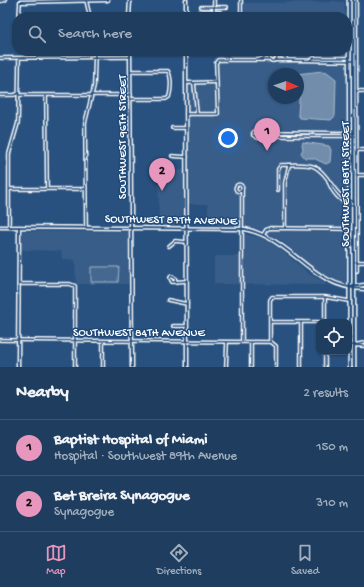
<!DOCTYPE html>
<html lang="en">
<head>
<meta charset="utf-8">
<style>
	:root { --surface:#1e3d5f; --page:#264465; --text:#f1f3f6; --muted:#a1aebd; --line:#3c5674; --accent:#e797bd }
	body { margin:0; font-family:"Gochi Hand",sans-serif; background:var(--page); color:var(--text) }
	.controls { position:absolute; right:12px; bottom:12px; display:grid; overflow:hidden; border-radius:8px; box-shadow:0 1px 3px #0004 }
	.controls button { width:36px; height:36px; display:grid; place-items:center; padding:0; border:0; border-bottom:1px solid var(--line); background:var(--surface); color:var(--text); font:20px sans-serif }
	.compass { position:absolute; left:268px; top:68px; width:36px; height:36px; border-radius:50%; background:var(--surface); box-shadow:0 1px 3px #0004; rotate:92deg }
	.you { position:absolute; left:228px; top:138px; width:14px; height:14px; margin:-10px; border:3px solid #fff; border-radius:50%; background:#1a73e8; box-shadow:0 0 0 6px #1a73e833 }
	.badge { display:grid; place-items:center; width:26px; height:26px; border-radius:50%; background:var(--accent); color:#111; font-size:13px; font-weight:700 }
	.pin { position:absolute; translate:-50% -33px; filter:drop-shadow(0 1px 2px #0008) }
	.pin::after { content:''; position:absolute; top:21px; width:14px; height:12px; background:inherit; clip-path:polygon(0 0,100% 0,50% 100%) }
	.list { margin:0; padding:0; list-style:none }
	h2 { display:flex; justify-content:space-between; align-items:center; height:52px; margin:0; padding:0 16px; font-size:17px }
	h2 small { font-size:13px; font-weight:400; color:var(--muted) }
	.list li { display:grid; grid-template-columns:26px 1fr auto; gap:12px; align-items:center; box-sizing:border-box; height:56px; padding:0 16px; border-top:1px solid var(--line) }
	.list b { display:block; font-size:15px; white-space:nowrap }
	.list p { margin:0; font-size:13px; white-space:nowrap; color:var(--muted) }
	.list em { font-size:13px; font-style:normal; color:var(--muted) }
	.icon { flex:none; width:22px; height:22px; fill:none; stroke:currentColor; stroke-width:2; stroke-linecap:round; stroke-linejoin:round }
	.map { position:relative; flex:none; width:364px; height:367px; overflow:hidden }
	.search { position:absolute; background:var(--surface); box-shadow:0 1px 3px #0004; left:12px; right:12px; top:12px; height:44px; display:flex; align-items:center; gap:10px; box-sizing:border-box; padding:0 14px; border-radius:16px; color:var(--muted); font-size:15px }
	.sheet { height:164px; background:var(--surface) }
	nav { display:flex; justify-content:space-around; align-items:center; box-sizing:border-box; height:56px; border-top:1px solid var(--line); background:var(--surface); font-size:11px; color:var(--muted) }
	nav a { display:grid; justify-items:center; gap:2px }
	nav .on { color:var(--accent) }
	.map>svg:first-child { display:block }
	.built { fill:#375d88; fill-rule:evenodd }
	.green { fill:#446890; stroke:#a2b4c8 }
	.water { fill:#718dab; stroke:#aabbcd }
	.lines { fill:none; stroke-linecap:round; stroke-linejoin:round }
	.street-casing { stroke:#fff; stroke-width:4.5 }
	.secondary-casing { stroke:#fff; stroke-width:5 }
	.primary-casing { stroke:#fff; stroke-width:5.5 }
	.street { stroke:#1f4a7a; stroke-width:1.5 }
	.secondary { stroke:#1f4a7a; stroke-width:2 }
	.primary { stroke:#1f4a7a; stroke-width:2.5 }
	.labels { text-anchor:middle; stroke-width:3; stroke-linejoin:round; paint-order:stroke }
	.street-label { font-size:12px; fill:#fff; stroke:#1f4a7a }
</style>
</head>
<body>
<div class="map">
<svg width="364" height="367" viewBox="0 0 364 367">
	<rect width="100%" height="100%" fill="#28517f"/>
	<filter id="ink" filterUnits="userSpaceOnUse"><feTurbulence type="fractalNoise" baseFrequency=".025" numOctaves="2"/><feDisplacementMap in="SourceGraphic" scale="8" xChannelSelector="R" yChannelSelector="G"/><feConvolveMatrix kernelMatrix="1 2 1 2 8 2 1 2 1" color-interpolation-filters="sRGB"/></filter>
	<g filter="url(#ink)">
		<path class="built" d="M 332,1 L 344,2 L 346,17 L 245,17 L 244,3 L 331,2 Z
			M 229,51 L 346,51 L 347,283 L 333,280 L 320,274 L 283,242 L 261,230 L 244,226 L 208,224 L 208,204 L 188,204 L 190,224 L 159,224 L 158,171 L 188,170 L 187,79 L 215,79 L 215,57 L 228,57 ZM 274,74 L 298,74 L 298,98 L 274,98 Z
			M 23,231 L 128,232 L 129,284 L 76,284 L 75,260 L 62,259 L 61,251 L 21,250 Z
			M 245,234 L 261,238 L 278,247 L 309,274 L 326,283 L 325,285 L 214,284 L 214,256 L 244,256 Z"/>
		<path class="green" d="M 91,267 L 119,267 L 118,282 L 91,282 Z"/>
		<path class="water" d="M 323,71 L 327,72 L 336,79 L 335,116 L 331,120 L 300,118 L 298,114 L 300,88 L 298,84 L 298,74 L 296,74 Z
			M 303,142 L 329,146 L 331,150 L 330,162 L 326,164 L 313,158 L 305,158 L 301,153 L 303,149 L 302,144 Z"/>
		<g class="lines">
			<g class="street-casing">
				<path id="street" d="M 86,0 L 90,17
					M 241,0 L 241,17
					M 356,0 L 357,271
					M 201,7 L 227,7
					M 214,12 L 214,0
					M 19,17 L 20,2
					M 199,17 L 199,12 L 220,12
					M 204,17 L 204,12
					M 198,51 L 221,53 L 225,51
					M 186,52 L 191,51
					M 276,53 L 286,58
					M269 57a4 4 0 1 1 8 0a4 4 0 1 1-8 0Z
					M 0,58 L 130,57
					M 258,60 L 269,56
					M 275,60 L 353,61
					M 310,60 L 314,58 L 348,58
					M 131,71 L 168,71 C 172,78 171,90 169,97 L 166,99 L 131,99
					M 186,83 L 217,82
					M 194,83 L 197,114
					M 356,91 L 364,91
					M 0,95 L 14,95 L 19,93
					M 19,95 L 131,95
					M 46,95 L 47,189
					M 186,114 L 218,114 L 216,63 L 218,60 L 270,60
					M 172,128 L 186,128
					M 262,132 L 353,133
					M 253,133 L 257,129 L 262,133 L 261,137 L 258,138 L 253,135
					M 262,136 L 354,136
					M 356,150 L 364,150
					M 172,156 L 187,157
					M 356,175 L 364,175
					M 328,180 C 331,191 341,204 353,205
					M235.5 188a3.5 3.5 0 1 1 7 0a3.5 3.5 0 1 1-7 0Z
					M 9,189 L 85,189
					M 278,190 L 278,169 L 281,165 C 291,165 306,163 315,167 C 332,176 333,199 354,201
					M 9,227 L 9,154 L 18,123 L 19,58
					M 86,227 L 85,123 L 94,86 L 95,51
					M 285,228 L 285,183 L 289,165
					M 263,235 L 266,230 L 270,228 L 349,229
					M 169,246 L 175,241 L 187,242
					M 356,262 L 364,262
					M 176,282 L 175,278 L 171,276 L 170,278 L 172,282 L 187,281
					M 19,284 L 70,284 L 75,286 L 75,367
					M 168,300 L 187,304
					M 271,322 L 319,322
					M 325,322 L 325,298
					M 173,326 L 187,326
					M 0,340 L 271,342 L 276,346 L 276,367
					M 242,342 L 242,190
					M 270,342 L 270,300 L 272,297 L 325,297 L 349,301
					M 350,345 L 364,346
					M 354,345 L 364,343
					M 103,367 L 103,341
					M 226,367 L 227,342
					M 251,367 L 251,342
					M 301,367 L 301,322
					M 325,367 L 325,352"/>
			</g>
			<g class="secondary-casing">
				<path id="secondary" d="M 186,0 L 186,17
					M 0,1 L 5,0
					M 20,2 L 108,0
					M 129,17 L 130,0
					M 130,51 L 132,367
					M 186,51 L 187,367
					M 0,227 L 245,229 C 295,240 311,288 364,289
					M 350,287 L 364,285
					M 18,367 L 19,227"/>
			</g>
			<g class="primary-casing">
				<path id="primary" d="M 349,0 L 350,367
					M 353,0 L 354,367"/>
			</g>
			<use href="#street" class="street"/>
			<use href="#secondary" class="secondary"/>
			<use href="#primary" class="primary"/>
		</g>
	</g>
	<g class="labels">
		<g class="street-label">
			<text transform="translate(122 137) rotate(-90)" y="4">SOUTHWEST 96TH STREET</text>
			<text transform="translate(345 184) rotate(-90)" y="4">SOUTHWEST 88TH STREET</text>
			<text transform="translate(171 219) rotate(1)" y="4">SOUTHWEST 87TH AVENUE</text>
			<text x="139" y="336">SOUTHWEST 84TH AVENUE</text>
		</g>
	</g>
</svg>
<div class="controls">
<button><svg class="icon" aria-label="locate" viewBox="0 0 24 24"><circle cx="12" cy="12" r="6"/><path d="M12 2v4M12 18v4M2 12h4M18 12h4"/></svg></button>
</div>
<svg class="compass" viewBox="-18 -18 36 36"><path d="M0-13l5 13h-10z" fill="#e53935"/><path d="M0 13l5-13h-10z" fill="#a1aebd"/></svg>
<div class="you"></div>
<div class="pin badge" style="left:267px;top:151px">1</div>
<div class="pin badge" style="left:162px;top:191px">2</div>
<div class="search"><svg class="icon" aria-label="search" viewBox="0 0 24 24"><circle cx="10" cy="10" r="6"/><path d="M15 15l6 6"/></svg>Search here</div>
</div>
<section class="sheet">
<h2>Nearby<small>2 results</small></h2>
<ul class="list">
<li><span class="badge">1</span><div><b>Baptist Hospital of Miami</b><p>Hospital · Southwest 89th Avenue</p></div><em>150 m</em></li>
<li><span class="badge">2</span><div><b>Bet Breira Synagogue</b><p>Synagogue</p></div><em>310 m</em></li>
</ul>
</section>
<nav>
<a class="on"><svg class="icon" aria-label="map" viewBox="0 0 24 24"><path d="M3 6l6-2 6 2 6-2v14l-6 2-6-2-6 2zM9 4v14M15 6v14"/></svg>Map</a>
<a><svg class="icon" aria-label="directions" viewBox="0 0 24 24"><path d="M12 3l9 9-9 9-9-9zM9 14v-3h6M13 9l2 2-2 2"/></svg>Directions</a>
<a><svg class="icon" aria-label="saved" viewBox="0 0 24 24"><path d="M7 4h10v16l-5-4-5 4z"/></svg>Saved</a>
</nav>
</body>
</html>
